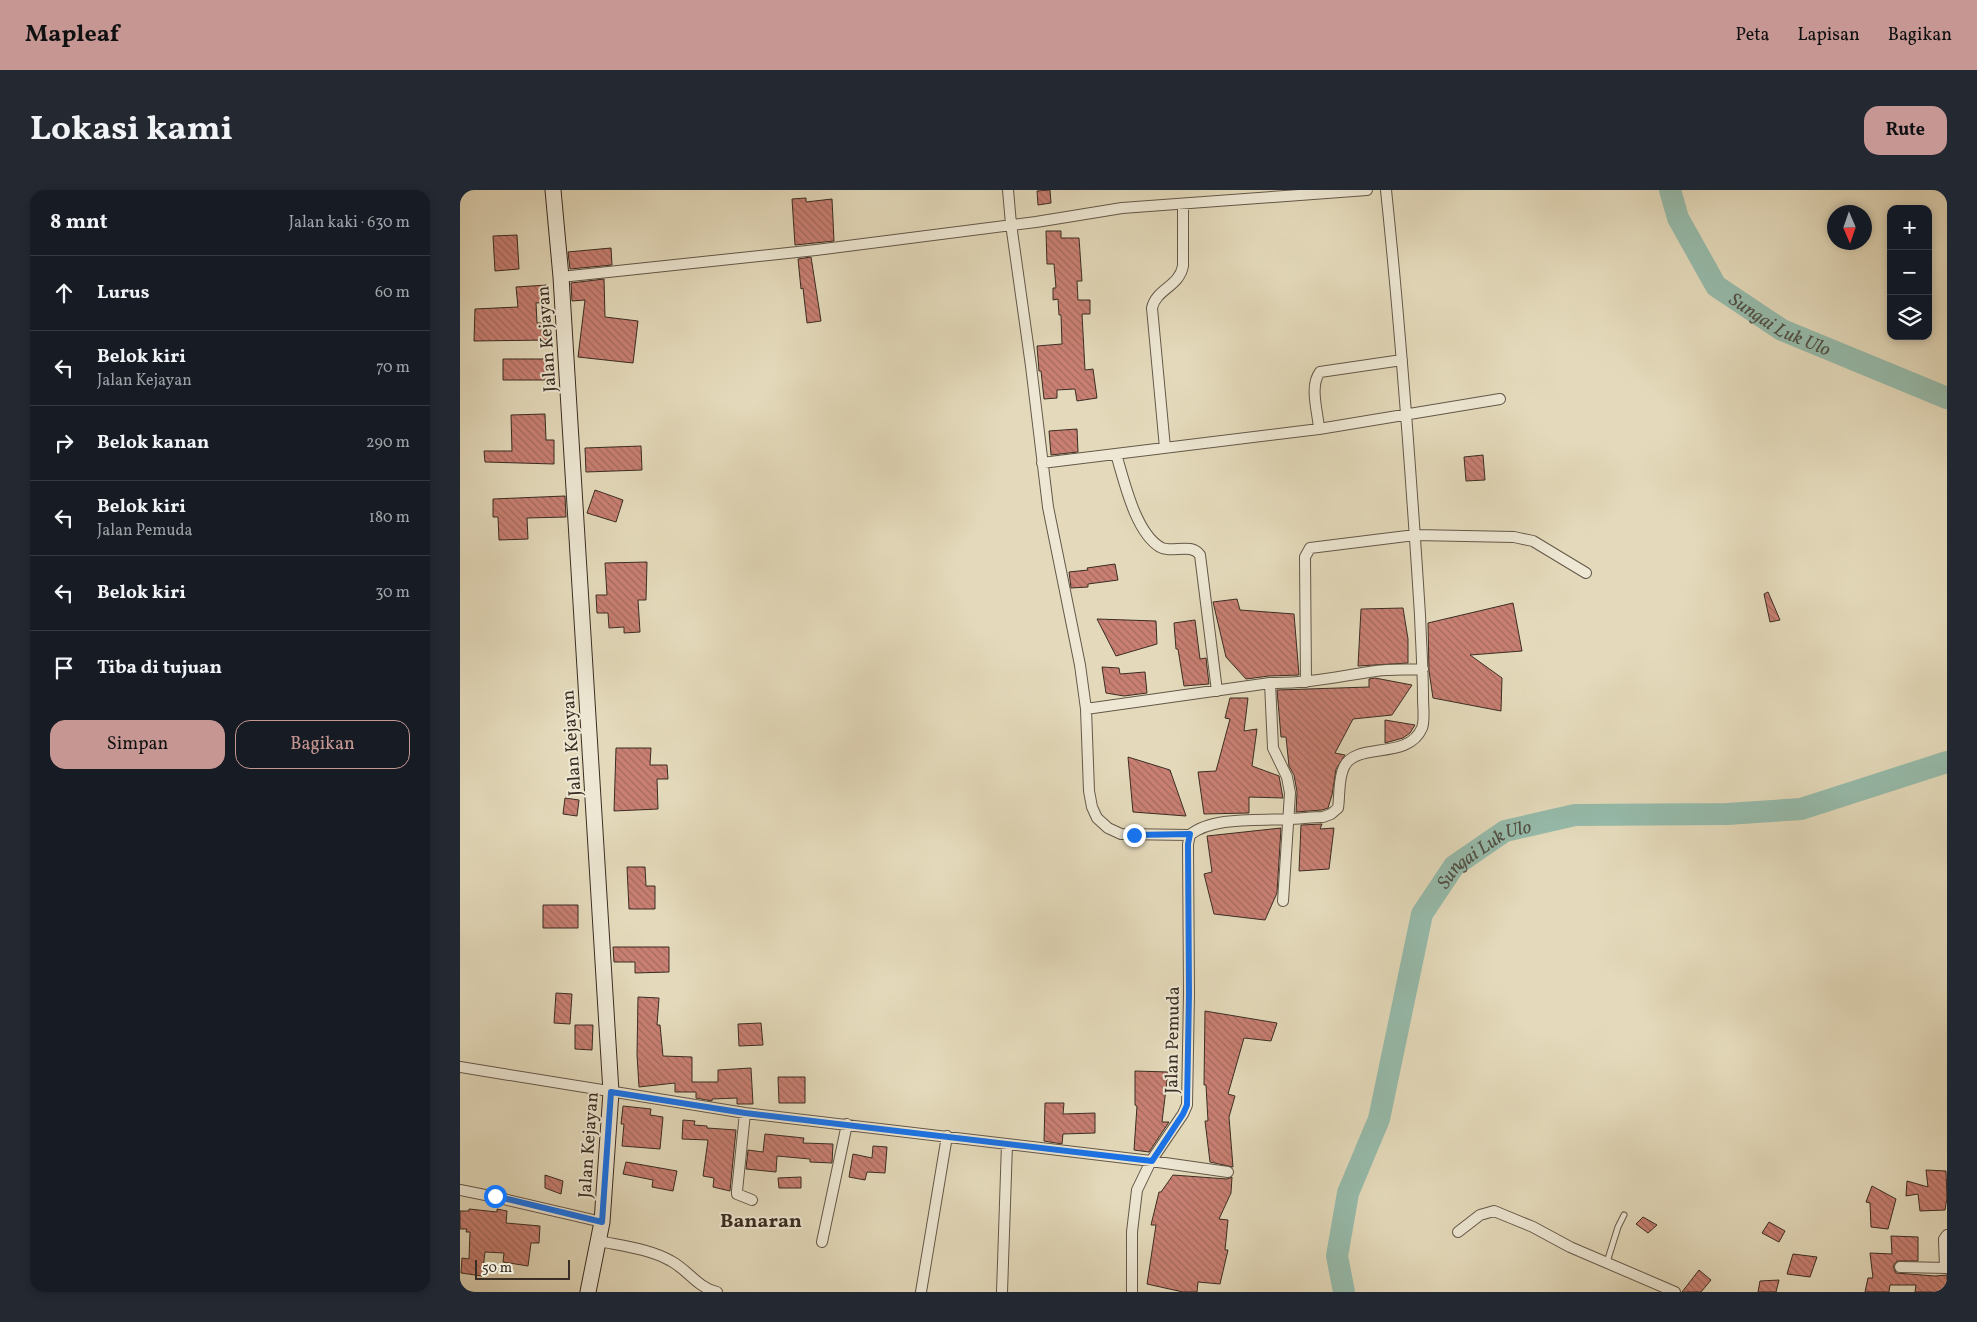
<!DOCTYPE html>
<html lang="id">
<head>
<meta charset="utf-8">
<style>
	:root { --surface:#171b24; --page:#242831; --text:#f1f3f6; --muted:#9ea1a6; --line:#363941; --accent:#c59692 }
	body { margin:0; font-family:Vollkorn,serif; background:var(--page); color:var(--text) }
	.controls { position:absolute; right:15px; top:15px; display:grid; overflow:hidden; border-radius:10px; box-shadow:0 2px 8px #0003 }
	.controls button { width:45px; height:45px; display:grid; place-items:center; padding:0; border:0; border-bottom:1px solid var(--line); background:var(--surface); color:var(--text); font:25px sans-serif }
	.compass { position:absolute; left:1367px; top:15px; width:45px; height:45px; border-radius:50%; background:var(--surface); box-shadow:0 2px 8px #0003; rotate:178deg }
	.scale { position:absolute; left:15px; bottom:12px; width:95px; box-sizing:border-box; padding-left:5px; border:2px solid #3a2d23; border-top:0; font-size:14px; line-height:18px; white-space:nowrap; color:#3a2d23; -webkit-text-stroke:4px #ede7d3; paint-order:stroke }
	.stop { position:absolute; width:15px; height:15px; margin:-11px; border:4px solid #1a73e8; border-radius:50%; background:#fff }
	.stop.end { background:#1a73e8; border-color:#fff; box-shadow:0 1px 5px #0008 }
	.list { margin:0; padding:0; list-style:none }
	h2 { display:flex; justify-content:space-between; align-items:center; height:65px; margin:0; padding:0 20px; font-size:21px }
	h2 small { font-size:16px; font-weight:400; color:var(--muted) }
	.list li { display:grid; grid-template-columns:32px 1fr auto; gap:15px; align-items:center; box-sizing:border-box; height:75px; padding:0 20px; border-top:1px solid var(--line) }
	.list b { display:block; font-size:19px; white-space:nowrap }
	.list p { margin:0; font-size:16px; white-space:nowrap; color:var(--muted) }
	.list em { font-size:16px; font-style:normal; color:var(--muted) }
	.actions { display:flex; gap:10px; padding:15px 20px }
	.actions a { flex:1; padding:11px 0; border:1px solid var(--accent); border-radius:15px; text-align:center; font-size:18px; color:var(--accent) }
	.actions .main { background:var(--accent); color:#111 }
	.icon { flex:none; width:28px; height:28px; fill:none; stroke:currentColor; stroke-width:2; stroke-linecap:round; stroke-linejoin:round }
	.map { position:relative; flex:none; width:1487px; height:1102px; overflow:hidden; border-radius:15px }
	header { display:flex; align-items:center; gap:30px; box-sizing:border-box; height:70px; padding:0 25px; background:var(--accent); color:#111 }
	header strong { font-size:24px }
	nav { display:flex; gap:28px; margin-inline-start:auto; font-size:18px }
	.intro { display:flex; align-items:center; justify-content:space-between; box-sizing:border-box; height:120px; padding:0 30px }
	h1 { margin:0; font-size:35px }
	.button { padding:12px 22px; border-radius:15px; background:var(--accent); color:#111; font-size:18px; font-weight:700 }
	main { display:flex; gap:30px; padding:0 30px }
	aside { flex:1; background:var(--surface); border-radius:15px; box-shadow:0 2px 8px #0003 }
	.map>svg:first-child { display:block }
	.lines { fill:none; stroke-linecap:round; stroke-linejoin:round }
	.river { stroke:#96bbab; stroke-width:22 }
	.building { fill:url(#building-back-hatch); stroke:#3a2d23 }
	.service-casing { stroke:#645849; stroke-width:7 }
	.minor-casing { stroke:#645849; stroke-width:12 }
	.secondary-casing { stroke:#3a2d23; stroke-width:17 }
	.service { stroke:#ede7d3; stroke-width:5 }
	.minor { stroke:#ede7d3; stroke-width:10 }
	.secondary { stroke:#ede7d3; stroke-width:15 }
	.route { stroke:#1a73e8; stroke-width:6 }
	.labels { text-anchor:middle; stroke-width:4; stroke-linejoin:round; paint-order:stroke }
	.street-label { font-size:18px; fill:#3a2d23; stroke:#ede7d3 }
	.water-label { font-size:19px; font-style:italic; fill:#515045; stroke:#ede7d3 }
	.quarter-label { font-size:20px; font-weight:bold; fill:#3a2d23; stroke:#ede7d3 }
</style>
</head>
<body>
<header>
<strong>Mapleaf</strong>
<nav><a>Peta</a><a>Lapisan</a><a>Bagikan</a></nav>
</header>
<div class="intro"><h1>Lokasi kami</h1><a class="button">Rute</a></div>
<main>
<aside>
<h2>8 mnt<small>Jalan kaki · 630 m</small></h2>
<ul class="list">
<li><svg class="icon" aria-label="ahead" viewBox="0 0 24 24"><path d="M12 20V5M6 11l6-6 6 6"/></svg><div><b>Lurus</b></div><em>60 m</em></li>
<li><svg class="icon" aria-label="left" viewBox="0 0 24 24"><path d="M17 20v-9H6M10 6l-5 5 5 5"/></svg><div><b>Belok kiri</b><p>Jalan Kejayan</p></div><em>70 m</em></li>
<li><svg class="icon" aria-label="right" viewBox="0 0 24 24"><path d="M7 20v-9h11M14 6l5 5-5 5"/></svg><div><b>Belok kanan</b></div><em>290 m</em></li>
<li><svg class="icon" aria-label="left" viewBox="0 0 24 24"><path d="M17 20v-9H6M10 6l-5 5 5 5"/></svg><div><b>Belok kiri</b><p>Jalan Pemuda</p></div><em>180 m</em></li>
<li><svg class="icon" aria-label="left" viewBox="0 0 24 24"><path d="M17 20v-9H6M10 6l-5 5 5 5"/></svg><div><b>Belok kiri</b></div><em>30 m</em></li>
<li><svg class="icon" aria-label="arrive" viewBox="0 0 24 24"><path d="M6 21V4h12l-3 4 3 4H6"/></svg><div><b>Tiba di tujuan</b></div></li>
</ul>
<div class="actions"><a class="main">Simpan</a><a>Bagikan</a></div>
</aside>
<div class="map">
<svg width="1487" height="1102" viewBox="0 0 1487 1102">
	<defs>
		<pattern id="building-back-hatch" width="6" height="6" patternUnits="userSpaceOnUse" patternTransform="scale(1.25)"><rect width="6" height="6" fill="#c98073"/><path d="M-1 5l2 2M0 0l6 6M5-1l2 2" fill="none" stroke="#a4695e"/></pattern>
	</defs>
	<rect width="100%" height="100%" fill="#e4dabb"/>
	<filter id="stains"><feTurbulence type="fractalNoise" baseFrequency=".004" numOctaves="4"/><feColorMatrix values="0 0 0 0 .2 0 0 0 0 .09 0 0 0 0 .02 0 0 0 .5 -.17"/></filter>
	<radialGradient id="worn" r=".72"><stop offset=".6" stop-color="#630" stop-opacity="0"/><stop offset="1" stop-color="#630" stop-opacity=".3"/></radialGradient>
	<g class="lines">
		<g class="river">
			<path id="s1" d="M 1210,0 L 1218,28 L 1256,96 L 1322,140 L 1487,208"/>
			<path id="s2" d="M 884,1102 L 877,1066 L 888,1003 L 919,929 L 962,724 L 994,676 L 1045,641 L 1115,625 L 1267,624 L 1341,619 L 1487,572"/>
		</g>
	</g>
	<path class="building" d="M 590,0 L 591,13 L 578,15 L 577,1 Z
		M 346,8 L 346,12 L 372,9 L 374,51 L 335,55 L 332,9 Z
		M 586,41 L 601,41 L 601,48 L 619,48 L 622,91 L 617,91 L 618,110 L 630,110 L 630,124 L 622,124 L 625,180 L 633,179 L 637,208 L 617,211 L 615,199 L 597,200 L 597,208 L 584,209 L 581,181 L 579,181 L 577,156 L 602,154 L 601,125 L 599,125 L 598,109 L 593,110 L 593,98 L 596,98 L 594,74 L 587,74 Z
		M 57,45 L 59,79 L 35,81 L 33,46 Z
		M 151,58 L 152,75 L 110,79 L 108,62 Z
		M 351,67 L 361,131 L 347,133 L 343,98 L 341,99 L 338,69 Z
		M 144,89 L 145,127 L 178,131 L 173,173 L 118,167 L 125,110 L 112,111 L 111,93 Z
		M 87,95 L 88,112 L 76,113 L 77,133 L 90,133 L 90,150 L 14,151 L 15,119 L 58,117 L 56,97 Z
		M 43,169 L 89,169 L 89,190 L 43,190 Z
		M 85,224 L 86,250 L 94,250 L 94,274 L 25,272 L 24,261 L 52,261 L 51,225 Z
		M 617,239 L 618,262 L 591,265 L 589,241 Z
		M 181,256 L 182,280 L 126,282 L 125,258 Z
		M 1023,265 L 1025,290 L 1006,291 L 1004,267 Z
		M 135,300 L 163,310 L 156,332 L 127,323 Z
		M 105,306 L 106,327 L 67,328 L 68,349 L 39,350 L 38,327 L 33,327 L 33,309 Z
		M 187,372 L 186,410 L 178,410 L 180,442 L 164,443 L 164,437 L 149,438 L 148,423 L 137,423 L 136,405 L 147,405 L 145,373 Z
		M 655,374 L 658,390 L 628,394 L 628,397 L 611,398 L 609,382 L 628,380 L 627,378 Z
		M 1308,402 L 1320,430 L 1310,432 L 1304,404 Z
		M 777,409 L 780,420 L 834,424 L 839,485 L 809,486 L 786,489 L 766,467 L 753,412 Z
		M 1053,413 L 1062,461 L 1010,465 L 1042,488 L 1041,521 L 973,508 L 969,481 L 968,433 Z
		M 943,418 L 948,449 L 948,473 L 898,476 L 901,419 Z
		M 637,429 L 696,431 L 697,454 L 656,466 Z
		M 735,430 L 740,469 L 746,468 L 749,494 L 724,496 L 718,459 L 716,459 L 714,433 Z
		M 642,477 L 659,478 L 660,484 L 685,482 L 687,503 L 664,506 L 646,503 Z
		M 915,488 L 952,495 L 932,525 L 893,529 L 875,563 L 885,565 L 876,579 L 872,605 L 868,618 L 862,620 L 836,622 L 837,602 L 834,585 L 829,576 L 826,547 L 821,547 L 817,500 L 909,497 L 909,489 Z
		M 770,508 L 788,508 L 784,541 L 797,539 L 792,576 L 819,586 L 823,608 L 789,607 L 789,623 L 744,624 L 738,582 L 756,581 L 770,529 L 765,528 Z
		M 925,530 L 955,535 L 950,543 L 943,548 L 925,553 Z
		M 156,558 L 191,558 L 190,575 L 207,575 L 208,589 L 197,589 L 198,619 L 154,621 Z
		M 668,567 L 710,580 L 726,626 L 673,622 Z
		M 105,608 L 119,610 L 117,626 L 103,624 Z
		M 862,634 L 860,639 L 874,638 L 869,679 L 839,681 L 841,635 Z
		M 821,638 L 817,703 L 805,730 L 754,724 L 744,684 L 752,682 L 747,646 Z
		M 167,677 L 185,677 L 186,696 L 195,696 L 195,719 L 169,719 Z
		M 83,715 L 118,715 L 118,738 L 83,738 Z
		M 153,757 L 209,757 L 209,782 L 175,783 L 175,772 L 154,772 Z
		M 96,803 L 112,804 L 110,834 L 94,833 Z
		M 178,807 L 199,808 L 197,835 L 200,835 L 203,866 L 232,867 L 232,892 L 258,892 L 258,880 L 291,878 L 293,914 L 277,914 L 277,908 L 252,909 L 252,911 L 236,908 L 236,902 L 215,902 L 215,893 L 179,897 L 177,865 Z
		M 745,821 L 817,833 L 811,851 L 784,848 L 768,904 L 775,906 L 769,927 L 773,977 L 750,972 L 745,931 L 748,931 L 746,895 L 744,895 Z
		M 301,833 L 303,855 L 279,856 L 278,834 Z
		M 115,835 L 133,835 L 132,860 L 115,859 Z
		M 675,881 L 708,882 L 702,932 L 709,932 L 689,962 L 674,960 L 677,916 L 675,915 Z
		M 318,887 L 345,887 L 345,913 L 319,913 Z
		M 585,913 L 604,913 L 603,924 L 635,923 L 635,943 L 603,944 L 602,954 L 584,951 Z
		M 163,916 L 191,919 L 190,925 L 203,927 L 200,959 L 162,956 L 164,934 L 161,934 Z
		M 223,930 L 235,931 L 234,935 L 247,936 L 247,938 L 276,940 L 270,1001 L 253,997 L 254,988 L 243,986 L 248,950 L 222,949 Z
		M 305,944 L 344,948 L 343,953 L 373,954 L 372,973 L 350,972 L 350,969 L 317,966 L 316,982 L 286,979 L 288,960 L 303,962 Z
		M 413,956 L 427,957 L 425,983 L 407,982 L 405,990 L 389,987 L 393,964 L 412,968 Z
		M 166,972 L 217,981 L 213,1001 L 192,997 L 193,990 L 163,984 Z
		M 1466,980 L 1486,981 L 1487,1008 L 1485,1020 L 1460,1021 L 1458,1004 L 1446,1006 L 1447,991 L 1468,997 Z
		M 85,985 L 103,991 L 101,1004 L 85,998 Z
		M 713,985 L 767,989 L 772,987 L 771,1003 L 759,1029 L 768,1030 L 765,1060 L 768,1060 L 760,1094 L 738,1092 L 737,1102 L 723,1102 L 687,1094 L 696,1035 L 691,1035 L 699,1002 L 701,1002 Z
		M 341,987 L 341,998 L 319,998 L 318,988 Z
		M 1412,996 L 1436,1009 L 1428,1039 L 1411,1037 L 1410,1013 L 1406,1012 Z
		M 9,1019 L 37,1022 L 37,1019 L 47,1021 L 46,1033 L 80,1036 L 79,1053 L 71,1053 L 68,1076 L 43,1072 L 44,1063 L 25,1062 L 22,1086 L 1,1083 L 2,1068 L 9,1069 L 10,1042 L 6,1042 L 7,1039 L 0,1039 L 0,1021 L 9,1021 Z
		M 1183,1027 L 1197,1035 L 1188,1043 L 1176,1034 Z
		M 1309,1032 L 1325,1041 L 1319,1052 L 1302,1043 Z
		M 1431,1046 L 1458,1047 L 1458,1071 L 1437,1071 L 1433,1076 L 1436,1083 L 1475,1086 L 1487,1085 L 1487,1102 L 1455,1102 L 1456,1095 L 1430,1095 L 1429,1102 L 1405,1102 L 1408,1088 L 1413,1088 L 1410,1063 L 1432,1064 Z
		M 1333,1064 L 1357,1067 L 1350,1087 L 1327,1084 Z
		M 1239,1080 L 1251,1090 L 1241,1102 L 1222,1102 Z
		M 1319,1090 L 1316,1102 L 1298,1102 L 1300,1091 Z"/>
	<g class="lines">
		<g class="service-casing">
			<path id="service" d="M 1147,1072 L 1158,1037 L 1164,1025"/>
		</g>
		<g class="minor-casing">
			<path id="minor" d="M 548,0 L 551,34 L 571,176 L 588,317 L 620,475 L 626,519 L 629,601 L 632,617 L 637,628 L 648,638 L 661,644 L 730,645 C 752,626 800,631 828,629 C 839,629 851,627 863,627 L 871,624 L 878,618 C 880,605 878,589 884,577 C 896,551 948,571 962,538 C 965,530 963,518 963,508 C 963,481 961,453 960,425 C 951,283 941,142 926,0
				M 101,87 L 356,60 L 576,32 L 662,18 L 907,0
				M 859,239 C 858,222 849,196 860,182 L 942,170
				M 705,258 L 692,118 C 696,99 719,97 723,76 L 723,14
				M 656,264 C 664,290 675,342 700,357 C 711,364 731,352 740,365 L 757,501
				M 582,273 L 859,239 L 1040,209
				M 846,492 L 845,367 L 850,358 L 955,345 L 1054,347 L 1073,351 L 1126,383
				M 810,493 L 813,558 L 827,587 L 830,603 L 823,711
				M 626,519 L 810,493 C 847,494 880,486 916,481 C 931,479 947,480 963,479
				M 0,877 L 285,923 L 691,971 L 768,982
				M 285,923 L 277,1001 L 277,1004 L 292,1010
				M 0,1000 L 35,1007 L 142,1032
				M 998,1042 L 1020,1025 L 1034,1021 L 1073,1037 L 1110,1057 L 1215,1102
				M 139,1051 C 163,1056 190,1059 211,1071 C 228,1080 238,1098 257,1102
				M 362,1052 L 387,934
				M 1440,1077 L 1487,1078
				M 1485,1078 L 1484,1049 L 1487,1045
				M 461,1102 L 487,946
				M 542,1102 L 547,954
				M 672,1102 L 672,1042 L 677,1000 L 691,971 L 723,924 L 727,915 L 729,804 L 728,654 L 730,645"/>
		</g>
		<g class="secondary-casing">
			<path id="secondary" d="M 93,0 L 101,87 L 151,902 L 142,1032 L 128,1102"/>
		</g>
		<use href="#service" class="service"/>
		<use href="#minor" class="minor"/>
		<use href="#secondary" class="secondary"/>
	</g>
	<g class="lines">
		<path class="route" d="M 35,1006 L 142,1032 L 151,902 L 285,923 L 692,971 L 723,924 L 727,915 L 729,804 L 728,654 L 730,644 L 674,645"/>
	</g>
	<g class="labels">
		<g class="street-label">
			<text transform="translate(86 149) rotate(-94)" y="6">Jalan Kejayan</text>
			<text transform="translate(111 553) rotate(-94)" y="6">Jalan Kejayan</text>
			<text transform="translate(712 850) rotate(-89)" y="6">Jalan Pemuda</text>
			<text transform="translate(128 955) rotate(-86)" y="6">Jalan Kejayan</text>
		</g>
		<g class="water-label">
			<text dy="7" stroke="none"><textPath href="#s1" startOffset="182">Sungai Luk Ulo</textPath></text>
			<text dy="7" stroke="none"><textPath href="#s2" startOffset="480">Sungai Luk Ulo</textPath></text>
		</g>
		<g class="quarter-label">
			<text x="301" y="1037">Banaran</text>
		</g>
	</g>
	<rect width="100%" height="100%" filter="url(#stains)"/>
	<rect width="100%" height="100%" fill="url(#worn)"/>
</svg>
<div class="controls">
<button>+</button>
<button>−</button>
<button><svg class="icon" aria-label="layers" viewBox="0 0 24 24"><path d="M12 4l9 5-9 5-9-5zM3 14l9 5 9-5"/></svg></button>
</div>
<svg class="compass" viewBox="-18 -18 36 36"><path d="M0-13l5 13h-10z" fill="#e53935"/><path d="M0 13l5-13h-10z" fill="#9ea1a6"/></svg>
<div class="scale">50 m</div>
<div class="stop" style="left:35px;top:1006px"></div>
<div class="stop end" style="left:674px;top:645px"></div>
</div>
</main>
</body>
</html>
